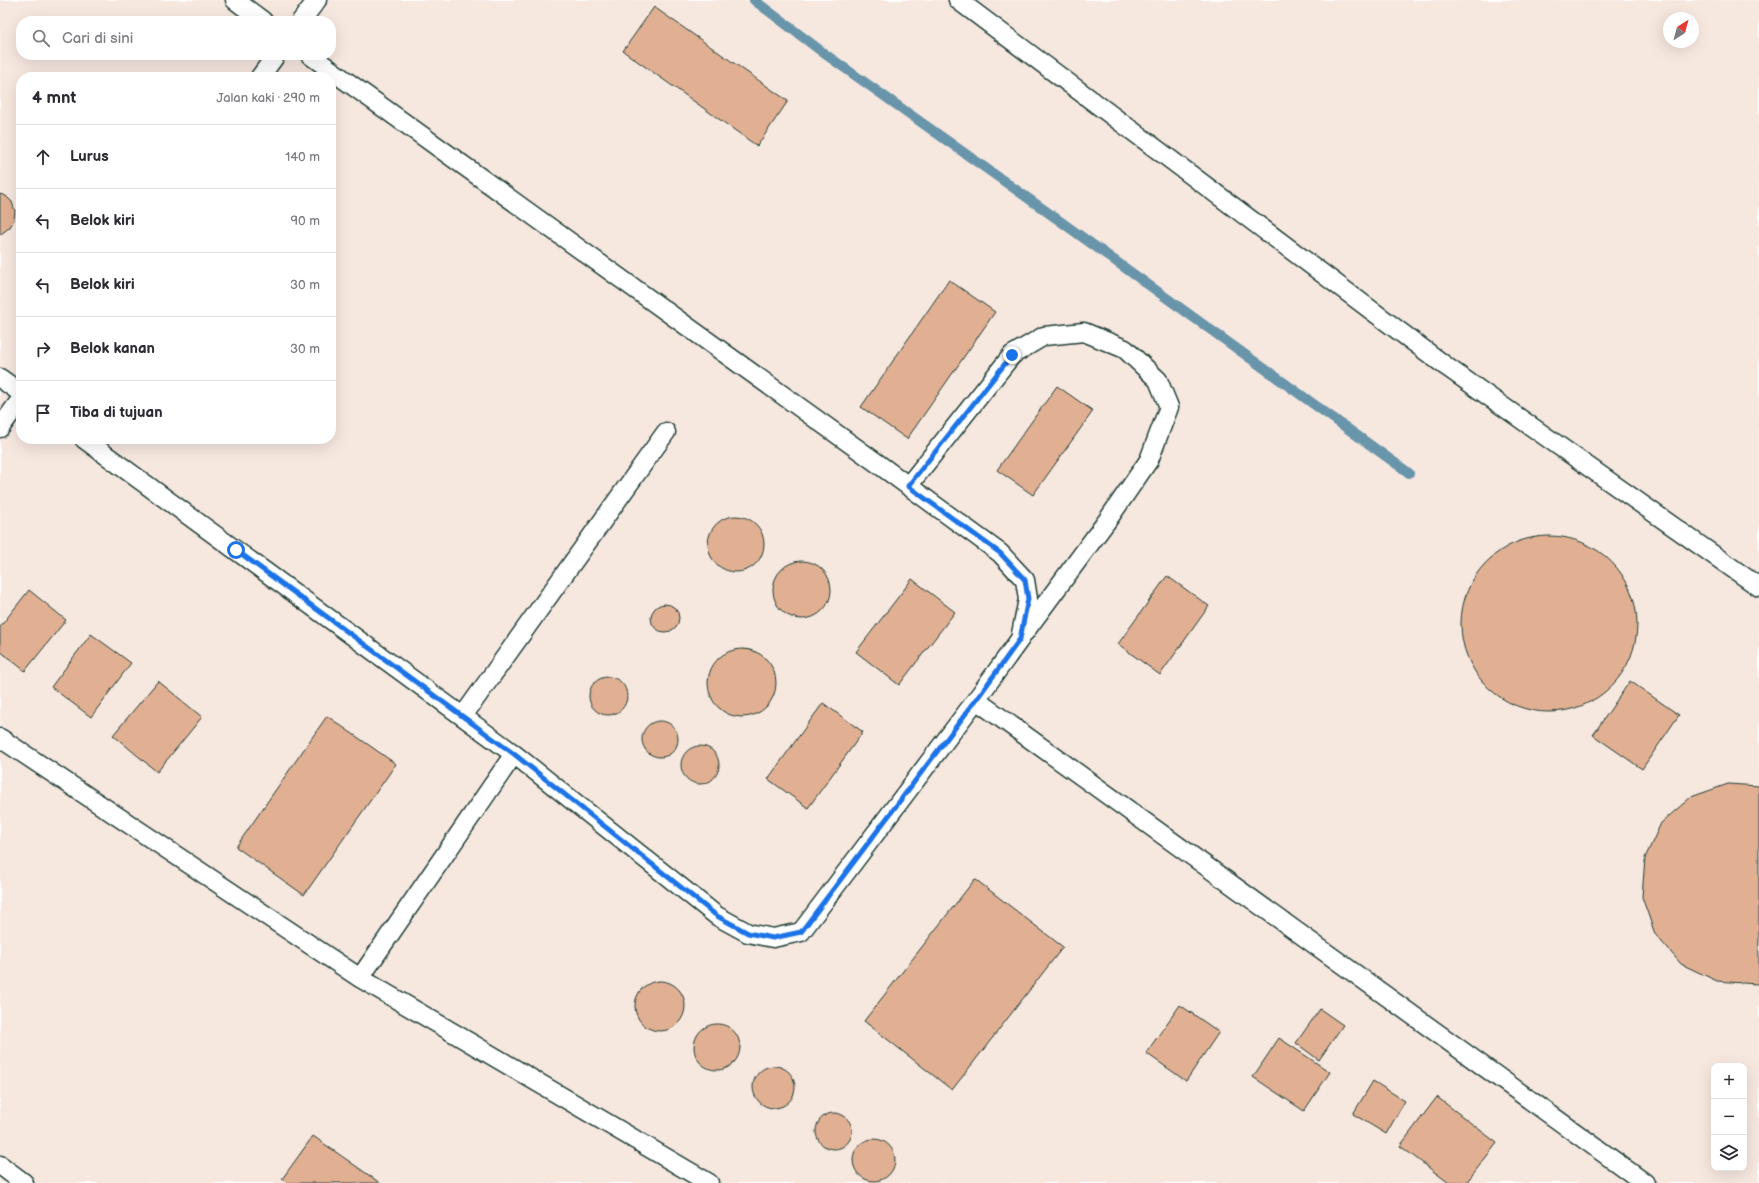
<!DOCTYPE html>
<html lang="id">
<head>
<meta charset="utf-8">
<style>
	:root { --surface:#fff; --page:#f7f7f7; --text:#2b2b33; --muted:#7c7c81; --line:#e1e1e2 }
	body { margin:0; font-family:"Balsamiq Sans",sans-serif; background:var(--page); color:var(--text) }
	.controls { position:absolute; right:12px; bottom:12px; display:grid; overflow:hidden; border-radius:8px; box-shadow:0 4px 16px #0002 }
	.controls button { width:36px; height:36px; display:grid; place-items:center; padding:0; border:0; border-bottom:1px solid var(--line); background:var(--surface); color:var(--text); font:20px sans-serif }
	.compass { position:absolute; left:1663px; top:12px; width:36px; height:36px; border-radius:50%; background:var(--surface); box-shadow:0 4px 16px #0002; rotate:36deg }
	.stop { position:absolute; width:12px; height:12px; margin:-9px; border:3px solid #1a73e8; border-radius:50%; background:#fff }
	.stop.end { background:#1a73e8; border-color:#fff; box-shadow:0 1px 4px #0008 }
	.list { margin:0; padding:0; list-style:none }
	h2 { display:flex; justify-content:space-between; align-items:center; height:52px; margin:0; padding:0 16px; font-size:17px }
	h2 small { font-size:13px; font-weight:400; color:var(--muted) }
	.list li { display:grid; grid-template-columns:26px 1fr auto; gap:12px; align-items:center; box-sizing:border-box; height:64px; padding:0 16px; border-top:1px solid var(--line) }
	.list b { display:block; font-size:15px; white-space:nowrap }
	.list em { font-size:13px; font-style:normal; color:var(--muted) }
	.icon { flex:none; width:22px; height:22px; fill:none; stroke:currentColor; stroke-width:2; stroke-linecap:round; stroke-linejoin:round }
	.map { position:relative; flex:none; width:1759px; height:1183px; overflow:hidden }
	.search { position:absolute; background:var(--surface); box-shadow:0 4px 16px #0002; left:16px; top:16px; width:320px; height:44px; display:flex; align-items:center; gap:10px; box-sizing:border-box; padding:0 14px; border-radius:16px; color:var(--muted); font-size:15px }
	.panel { position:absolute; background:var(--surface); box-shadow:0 4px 16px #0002; left:16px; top:72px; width:320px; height:372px; border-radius:16px }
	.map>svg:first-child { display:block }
	.built { fill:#f6e7df; fill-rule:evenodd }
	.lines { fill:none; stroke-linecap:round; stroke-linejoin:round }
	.stream { stroke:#6995aa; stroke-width:10 }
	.building { fill:#e1b093; stroke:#1f3d34 }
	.service-casing { stroke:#1f3d34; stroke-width:21 }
	.service { stroke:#fff; stroke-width:18 }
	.route { stroke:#1a73e8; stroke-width:5 }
</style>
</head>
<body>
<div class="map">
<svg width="1759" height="1183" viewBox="0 0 1759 1183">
	<rect width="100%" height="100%" fill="#fff"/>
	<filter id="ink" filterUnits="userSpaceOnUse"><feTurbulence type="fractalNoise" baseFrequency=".025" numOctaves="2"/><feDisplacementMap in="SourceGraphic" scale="8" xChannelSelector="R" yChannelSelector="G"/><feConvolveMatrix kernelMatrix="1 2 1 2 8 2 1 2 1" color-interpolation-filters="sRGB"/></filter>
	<g filter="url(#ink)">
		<path class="built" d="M 0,0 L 1759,0 L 1759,1183 L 0,1183 ZM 1669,18 L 1693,18 L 1693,42 L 1669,42 ZM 21,21 L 331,21 L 331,55 L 21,55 ZM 21,77 L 331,77 L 331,439 L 21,439 ZM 1714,1066 L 1744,1066 L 1744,1168 L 1714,1168 Z"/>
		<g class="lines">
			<path class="stream" d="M 754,0 L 825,54 L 1060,221 L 1409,473"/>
		</g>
		<path class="building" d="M 654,7 L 788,101 L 757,146 L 623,51 Z
			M 0,194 L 6,196 L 12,202 L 15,211 L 14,220 L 10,227 L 0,235 Z
			M 949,280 L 995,312 L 907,439 L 861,407 Z
			M 1057,386 L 1093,411 L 1033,495 L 997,470 Z
			M708 544a28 28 0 1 1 56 0a28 28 0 1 1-56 0Z
			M1461 624a88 88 0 1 1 176 0a88 88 0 1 1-176 0Z
			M773 590a29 29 0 1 1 58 0a29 29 0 1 1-58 0Z
			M 1167,576 L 1209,606 L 1160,675 L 1118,644 Z
			M 912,579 L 955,612 L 899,685 L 856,652 Z
			M 29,590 L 66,620 L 25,671 L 0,651 L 0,627 Z
			M651 618a14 14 0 1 1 28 0a14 14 0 1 1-28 0Z
			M 91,634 L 131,663 L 91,717 L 51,687 Z
			M708 683a34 34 0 1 1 68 0a34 34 0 1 1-68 0Z
			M589 696a19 19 0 1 1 38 0a19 19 0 1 1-38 0Z
			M 158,681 L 202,717 L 157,772 L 113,735 Z
			M 1630,681 L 1679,715 L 1642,769 L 1593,735 Z
			M 823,703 L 863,732 L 808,808 L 768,779 Z
			M 327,716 L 396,764 L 304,895 L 236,847 Z
			M642 739a18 18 0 1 1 36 0a18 18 0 1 1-36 0Z
			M681 765a19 19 0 1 1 38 0a19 19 0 1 1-38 0Z
			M 1728,784 L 1759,786 L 1759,983 L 1756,984 L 1717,981 L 1681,964 L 1655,934 L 1642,897 L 1645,858 L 1661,823 L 1691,797 Z
			M 975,879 L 1063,947 L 952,1090 L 864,1021 Z
			M635 1006a25 25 0 1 1 50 0a25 25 0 1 1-50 0Z
			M 1180,1005 L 1219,1032 L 1186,1081 L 1146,1053 Z
			M 1320,1009 L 1343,1025 L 1319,1060 L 1296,1043 Z
			M694 1047a23 23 0 1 1 46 0a23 23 0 1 1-46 0Z
			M 1279,1038 L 1330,1072 L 1304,1111 L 1253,1077 Z
			M753 1087a21 21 0 1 1 42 0a21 21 0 1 1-42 0Z
			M 1373,1081 L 1405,1101 L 1386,1134 L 1353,1114 Z
			M 1437,1097 L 1497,1143 L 1466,1183 L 1449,1183 L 1400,1146 Z
			M816 1131a18 18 0 1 1 36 0a18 18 0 1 1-36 0Z
			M 313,1136 L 380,1183 L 288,1183 L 282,1179 Z
			M853 1160a21 21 0 1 1 42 0a21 21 0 1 1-42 0Z"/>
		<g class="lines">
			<g class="service-casing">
				<path id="service" d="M 235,0 L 263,21
					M 958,0 L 1447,367 L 1759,587
					M 301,21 L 317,0
					M 260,77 L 276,55
					M 0,378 L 21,393
					M 0,428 L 21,399
					M 84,439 L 514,754 L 717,916 L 748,933 L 773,938 L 801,932 L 976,700 L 1020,639 L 1028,599 L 1025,580 L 1000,553 L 877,463 L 310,55
					M 908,486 L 1012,355 L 1044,336 L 1084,332 L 1125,349 L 1158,380 L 1169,407 L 1149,460 L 1109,518 L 1024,633
					M 976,700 L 1645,1183
					M 463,716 L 666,432
					M 0,738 L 360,978 L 709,1183
					M 360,978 L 514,754
					M 0,1165 L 24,1183"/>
			</g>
			<use href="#service" class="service"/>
		</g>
	</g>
	<g class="lines" filter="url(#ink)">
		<path class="route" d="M 236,550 L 514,754 L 717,916 L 748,933 L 773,938 L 801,932 L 976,700 L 1020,639 L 1028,599 L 1025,580 L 1000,553 L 908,486 L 1012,355"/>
	</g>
</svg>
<div class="controls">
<button>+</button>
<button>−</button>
<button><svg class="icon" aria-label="layers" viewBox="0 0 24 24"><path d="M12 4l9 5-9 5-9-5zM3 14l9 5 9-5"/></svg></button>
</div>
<svg class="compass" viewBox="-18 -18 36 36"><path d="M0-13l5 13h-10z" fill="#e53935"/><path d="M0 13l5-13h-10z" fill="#7c7c81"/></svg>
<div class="stop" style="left:236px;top:550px"></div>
<div class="stop end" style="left:1012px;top:355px"></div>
<div class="search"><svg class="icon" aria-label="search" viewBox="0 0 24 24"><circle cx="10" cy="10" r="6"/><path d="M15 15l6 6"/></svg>Cari di sini</div>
<section class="panel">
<h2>4 mnt<small>Jalan kaki · 290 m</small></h2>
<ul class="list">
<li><svg class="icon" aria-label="ahead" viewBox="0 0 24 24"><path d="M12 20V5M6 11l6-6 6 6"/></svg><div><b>Lurus</b></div><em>140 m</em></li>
<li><svg class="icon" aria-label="left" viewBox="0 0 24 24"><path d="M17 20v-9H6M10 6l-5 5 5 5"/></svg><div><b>Belok kiri</b></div><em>90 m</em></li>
<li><svg class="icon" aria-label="left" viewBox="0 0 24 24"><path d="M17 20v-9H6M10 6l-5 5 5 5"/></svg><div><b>Belok kiri</b></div><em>30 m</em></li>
<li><svg class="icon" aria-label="right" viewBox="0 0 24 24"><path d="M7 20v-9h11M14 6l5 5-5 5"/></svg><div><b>Belok kanan</b></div><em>30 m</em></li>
<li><svg class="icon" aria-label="arrive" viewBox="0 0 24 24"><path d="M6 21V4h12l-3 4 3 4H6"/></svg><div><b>Tiba di tujuan</b></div></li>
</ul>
</section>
</div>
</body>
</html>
